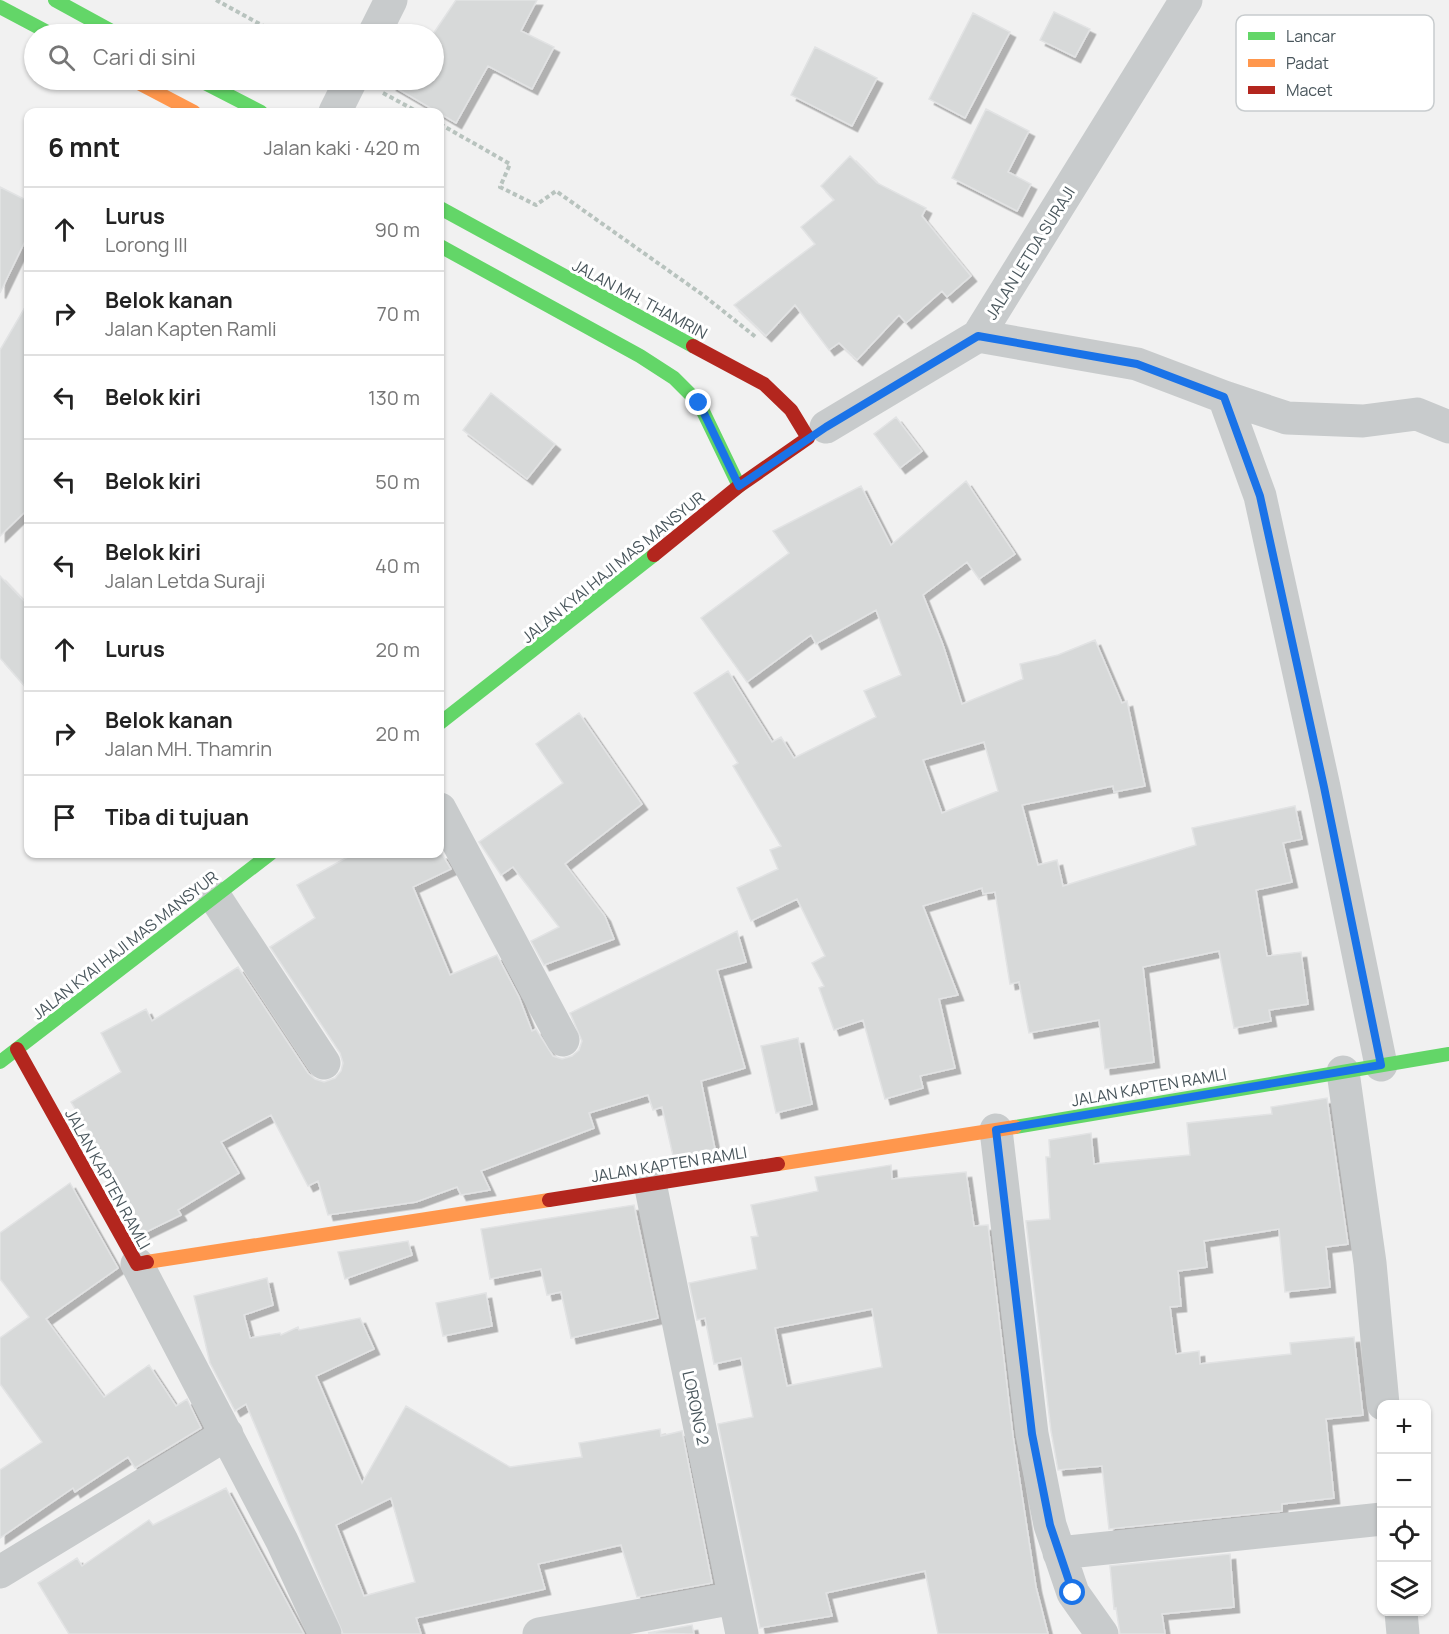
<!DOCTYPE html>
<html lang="id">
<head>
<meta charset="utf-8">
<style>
	:root { --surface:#fff; --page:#f2f2f2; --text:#222; --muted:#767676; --line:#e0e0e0 }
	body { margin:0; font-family:Manrope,sans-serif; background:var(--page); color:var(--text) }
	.controls { position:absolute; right:18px; bottom:18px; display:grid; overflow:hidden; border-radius:12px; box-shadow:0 2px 4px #0004 }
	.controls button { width:54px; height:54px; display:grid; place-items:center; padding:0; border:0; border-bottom:2px solid var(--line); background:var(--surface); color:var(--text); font:30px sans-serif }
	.stop { position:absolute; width:18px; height:18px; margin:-14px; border:4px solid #1a73e8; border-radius:50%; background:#fff }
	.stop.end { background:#1a73e8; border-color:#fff; box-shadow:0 2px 6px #0008 }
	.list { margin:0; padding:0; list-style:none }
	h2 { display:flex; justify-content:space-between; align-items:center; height:78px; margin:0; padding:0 24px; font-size:26px }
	h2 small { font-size:20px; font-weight:400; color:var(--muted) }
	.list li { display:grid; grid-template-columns:39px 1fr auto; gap:18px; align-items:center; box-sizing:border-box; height:84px; padding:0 24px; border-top:2px solid var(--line) }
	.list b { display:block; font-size:22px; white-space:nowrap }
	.list p { margin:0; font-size:20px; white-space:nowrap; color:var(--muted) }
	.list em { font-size:20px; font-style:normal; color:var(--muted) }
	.icon { flex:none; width:33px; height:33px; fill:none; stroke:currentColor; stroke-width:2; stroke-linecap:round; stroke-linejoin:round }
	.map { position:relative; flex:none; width:1449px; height:1634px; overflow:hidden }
	.search { position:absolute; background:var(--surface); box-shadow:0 2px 4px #0004; left:24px; top:24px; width:420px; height:66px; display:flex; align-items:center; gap:15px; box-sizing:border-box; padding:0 21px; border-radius:33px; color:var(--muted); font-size:22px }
	.panel { position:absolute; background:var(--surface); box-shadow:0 2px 4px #0004; left:24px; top:108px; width:420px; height:750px; border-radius:12px }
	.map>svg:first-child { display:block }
	.building { fill:#d7d9d9; stroke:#e2e3e4; stroke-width:1.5; fill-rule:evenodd; filter:url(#shadow) }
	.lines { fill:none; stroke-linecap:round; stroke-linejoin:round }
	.path { stroke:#b8c3be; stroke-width:4; stroke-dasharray:4.5 3; stroke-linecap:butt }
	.street { stroke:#c8cbcc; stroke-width:33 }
	.fast { stroke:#63d668; stroke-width:14 }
	.slow { stroke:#ff974d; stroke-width:14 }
	.jam { stroke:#b3261e; stroke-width:14 }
	.route { stroke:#1a73e8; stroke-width:8 }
	.labels { text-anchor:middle; stroke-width:6; stroke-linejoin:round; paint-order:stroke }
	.street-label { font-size:16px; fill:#49565c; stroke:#fff }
	.key { fill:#fff; stroke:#c8ccce; stroke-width:1.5 }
	.key-label { font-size:16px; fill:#49565c }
</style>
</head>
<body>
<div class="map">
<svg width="1449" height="1634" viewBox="0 0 1449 1634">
	<defs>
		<filter id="shadow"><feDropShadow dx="5.5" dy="5.5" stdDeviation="0" flood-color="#0004"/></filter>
	</defs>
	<rect width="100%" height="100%" fill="#f1f1f1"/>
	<path class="building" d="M 456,0 L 537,0 L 521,31 L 554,47 L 532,89 L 488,66 L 456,123 L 391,85 L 395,80 L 434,80 L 433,34 Z
		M 1054,12 L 1090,29 L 1075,57 L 1040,40 Z
		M 973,13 L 1010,32 L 965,118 L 929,99 Z
		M 815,47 L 877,78 L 852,126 L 791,95 Z
		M 986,109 L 1029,131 L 1008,172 L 1031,184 L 1017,211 L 952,178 Z
		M 850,156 L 877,183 L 926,208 L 922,216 L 971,276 L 947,297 L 942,291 L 906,323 L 899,315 L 857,360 L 839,343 L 829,350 L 795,305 L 766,336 L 734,305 L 815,244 L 801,227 L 834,200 L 821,186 Z
		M 0,187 L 28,201 L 28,235 L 0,293 Z
		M 28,302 L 28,509 L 0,536 L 0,350 Z
		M 491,393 L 555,444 L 527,479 L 463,430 Z
		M 896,417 L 922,451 L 900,468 L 874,434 Z
		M 966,481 L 1015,554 L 979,579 L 967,562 L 923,595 L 943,645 L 962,704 L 1023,679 L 1020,664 L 1058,655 L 1095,640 L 1122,703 L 1127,701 L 1145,786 L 1114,792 L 1113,786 L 1022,805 L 1038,865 L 1057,860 L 1063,886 L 1196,845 L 1192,828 L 1295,806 L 1302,839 L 1283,843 L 1292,882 L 1256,890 L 1267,956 L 1301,952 L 1308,1004 L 1269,1010 L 1271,1021 L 1234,1028 L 1219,951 L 1143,967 L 1154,1062 L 1105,1069 L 1099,1020 L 1029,1033 L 1019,982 L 1010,984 L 995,892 L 983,894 L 982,888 L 923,906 L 958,995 L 939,999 L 955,1068 L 920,1076 L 923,1088 L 885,1099 L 863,1020 L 834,1030 L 819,988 L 824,986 L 812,963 L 825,956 L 797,899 L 751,921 L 737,888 L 778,869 L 770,850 L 781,846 L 733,766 L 738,763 L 694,693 L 728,671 L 772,742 L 781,737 L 794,758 L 876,717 L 864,691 L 901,675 L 876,610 L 816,644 L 811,635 L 747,682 L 701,618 L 789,553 L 773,531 L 861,486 L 891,545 ZM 984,742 L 998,791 L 942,813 L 923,760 Z
		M 0,576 L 28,605 L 28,690 L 0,658 Z
		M 579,713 L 642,804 L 565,864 L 605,916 L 614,939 L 544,965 L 531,941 L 559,927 L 513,867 L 501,875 L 479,842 L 563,783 L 536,744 Z
		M 353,854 L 442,854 L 451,869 L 413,887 L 450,975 L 497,955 L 519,997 L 532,1031 L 536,1029 L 553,1056 L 562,1059 L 572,1056 L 579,1050 L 582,1041 L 570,1013 L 737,931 L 746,962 L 717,970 L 745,1068 L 701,1081 L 715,1149 L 674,1160 L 662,1107 L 653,1110 L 648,1095 L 589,1113 L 594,1128 L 481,1171 L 490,1190 L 461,1195 L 457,1187 L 416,1202 L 328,1215 L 318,1181 L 308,1186 L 271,1115 L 221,1142 L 239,1173 L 178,1210 L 181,1215 L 142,1234 L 101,1161 L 105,1159 L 71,1102 L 121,1072 L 101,1033 L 146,1009 L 152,1021 L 238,967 L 308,1073 L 315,1079 L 324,1082 L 335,1078 L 341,1071 L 343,1063 L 340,1053 L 270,947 L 315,918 L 297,885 Z
		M 798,1038 L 812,1104 L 776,1113 L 761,1046 Z
		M 1327,1098 L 1348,1244 L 1326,1247 L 1330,1287 L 1285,1292 L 1279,1229 L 1204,1241 L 1207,1267 L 1178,1271 L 1181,1306 L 1170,1307 L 1176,1354 L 1199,1351 L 1200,1364 L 1291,1354 L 1290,1343 L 1354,1337 L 1363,1415 L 1326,1419 L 1334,1498 L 1282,1504 L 1282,1511 L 1109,1529 L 1102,1466 L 1058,1470 L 1051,1431 L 1026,1221 L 1050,1219 L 1046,1157 L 1050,1157 L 1049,1140 L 1091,1133 L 1094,1164 L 1190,1155 L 1187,1123 L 1272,1114 L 1271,1107 Z
		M 891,1165 L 892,1179 L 966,1172 L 974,1226 L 988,1225 L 1013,1436 L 1036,1587 L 1048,1634 L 938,1634 L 925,1571 L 826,1593 L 832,1616 L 760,1628 L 718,1424 L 753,1417 L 741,1358 L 714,1364 L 705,1318 L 697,1320 L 689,1283 L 757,1269 L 751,1237 L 758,1236 L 751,1205 L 818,1191 L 815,1177 ZM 872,1309 L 882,1367 L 787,1386 L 775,1328 Z
		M 70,1183 L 118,1268 L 46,1319 L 104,1397 L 149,1365 L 176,1406 L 187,1399 L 201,1428 L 135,1468 L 128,1457 L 75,1492 L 73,1488 L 0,1538 L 0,1470 L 42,1442 L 0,1384 L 0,1338 L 29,1317 L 0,1279 L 0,1233 Z
		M 634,1205 L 658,1318 L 571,1338 L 561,1292 L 547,1295 L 541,1269 L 490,1279 L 481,1229 Z
		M 408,1241 L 412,1255 L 345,1279 L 338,1252 Z
		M 267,1278 L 273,1305 L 244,1315 L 250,1338 L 280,1333 L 281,1335 L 298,1327 L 299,1330 L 360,1318 L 374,1349 L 316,1376 L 362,1483 L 406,1406 L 510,1467 L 582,1457 L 579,1443 L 660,1429 L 661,1436 L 682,1431 L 712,1583 L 637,1597 L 621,1545 L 538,1564 L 545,1589 L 416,1618 L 421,1634 L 343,1634 L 246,1404 L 235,1411 L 210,1363 L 194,1296 ZM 391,1498 L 415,1582 L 364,1596 L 336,1525 Z
		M 486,1293 L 492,1326 L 443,1336 L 436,1303 Z
		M 226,1488 L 304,1634 L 69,1634 L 38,1583 L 77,1558 L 82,1566 L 149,1520 L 153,1525 Z
		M 1230,1554 L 1234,1607 L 1162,1614 L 1165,1634 L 1120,1634 L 1116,1608 L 1114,1609 L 1110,1566 Z
		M 692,1625 L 694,1634 L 648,1633 Z"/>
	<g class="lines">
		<path class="path" d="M 216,0 L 278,34
			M 383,93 L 418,112
			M 440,124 L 510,164 L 500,187 L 536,205 L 556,191 L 703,295 L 757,338"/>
		<path class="street" d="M 374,34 L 391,0
			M 335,112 L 351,80
			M 978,336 L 1137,364 L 1224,397 L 1260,496 L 1324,787 L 1381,1065
			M 1224,397 L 1287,418 L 1363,421 L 1417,414 L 1449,427
			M 826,427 L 978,336 L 1186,0
			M 440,809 L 563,1040
			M 215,897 L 324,1063
			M 1343,1072 L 1370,1263 L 1383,1404
			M 996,1130 L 1032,1434 L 1050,1525 L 1073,1593 L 1102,1634
			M 650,1183 L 742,1634
			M 137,1264 L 282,1541 L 325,1634
			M 1059,1553 L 1382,1519
			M 0,1572 L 227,1434
			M 1401,1612 L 1403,1634
			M 539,1634 L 734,1598"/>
		<path class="fast" d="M 55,0 L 117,34
			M 0,7 L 51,34
			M 199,80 L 261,112
			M 440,208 L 693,346
			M 440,246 L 640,356 L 674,378 L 699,403 L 739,486
			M 440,723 L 654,555
			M 0,1062 L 270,854
			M 1015,1127 L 1449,1054"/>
		<path class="slow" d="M 133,80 L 194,112
			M 778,1164 L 1015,1127
			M 147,1262 L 549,1200"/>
		<path class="jam" d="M 654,555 L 739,486 L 808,438 L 791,410 L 764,384 L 693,346
			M 17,1049 L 137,1264 L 147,1262
			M 549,1200 L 778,1164"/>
	</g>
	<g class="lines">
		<path class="route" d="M 699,403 L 739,486 L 826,427 L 978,336 L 1137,364 L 1224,397 L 1260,496 L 1324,787 L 1381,1065 L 996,1130 L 1032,1434 L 1050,1525 L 1073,1593"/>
	</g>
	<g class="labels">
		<g class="street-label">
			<text transform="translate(1030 253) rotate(-58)" y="6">JALAN LETDA SURAJI</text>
			<text transform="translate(640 299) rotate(28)" y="6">JALAN MH. THAMRIN</text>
			<text transform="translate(613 567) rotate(-39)" y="6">JALAN KYAI HAJI MAS MANSYUR</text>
			<text transform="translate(125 945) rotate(-38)" y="6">JALAN KYAI HAJI MAS MANSYUR</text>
			<text transform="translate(1149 1087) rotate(-10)" y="6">JALAN KAPTEN RAMLI</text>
			<text transform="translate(669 1164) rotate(-9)" y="6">JALAN KAPTEN RAMLI</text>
			<text transform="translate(108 1179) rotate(61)" y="6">JALAN KAPTEN RAMLI</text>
			<text transform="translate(696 1408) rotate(78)" y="6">LORONG 2</text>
		</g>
	</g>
	<rect x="1236" y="15" width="198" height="96" rx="9" class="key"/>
	<rect x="1248" y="32" width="27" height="8" fill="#63d668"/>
	<rect x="1248" y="59" width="27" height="8" fill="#ff974d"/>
	<rect x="1248" y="86" width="27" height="8" fill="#b3261e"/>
	<g class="key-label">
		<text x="1286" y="42">Lancar</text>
		<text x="1286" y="69">Padat</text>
		<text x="1286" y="96">Macet</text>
	</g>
</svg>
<div class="controls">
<button>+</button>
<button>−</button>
<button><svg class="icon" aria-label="locate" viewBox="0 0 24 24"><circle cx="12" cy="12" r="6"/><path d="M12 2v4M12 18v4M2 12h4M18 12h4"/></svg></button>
<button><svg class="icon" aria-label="layers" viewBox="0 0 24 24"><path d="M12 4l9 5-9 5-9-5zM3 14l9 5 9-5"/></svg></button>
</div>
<div class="stop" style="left:1073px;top:1593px"></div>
<div class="stop end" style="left:699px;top:403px"></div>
<div class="search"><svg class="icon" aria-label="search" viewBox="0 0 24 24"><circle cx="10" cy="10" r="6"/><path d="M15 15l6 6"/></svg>Cari di sini</div>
<section class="panel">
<h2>6 mnt<small>Jalan kaki · 420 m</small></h2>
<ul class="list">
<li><svg class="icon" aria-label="ahead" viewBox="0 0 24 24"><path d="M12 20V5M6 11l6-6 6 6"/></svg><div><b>Lurus</b><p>Lorong III</p></div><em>90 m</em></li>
<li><svg class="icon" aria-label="right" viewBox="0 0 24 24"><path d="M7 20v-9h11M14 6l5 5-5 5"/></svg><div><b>Belok kanan</b><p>Jalan Kapten Ramli</p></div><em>70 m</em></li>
<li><svg class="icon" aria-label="left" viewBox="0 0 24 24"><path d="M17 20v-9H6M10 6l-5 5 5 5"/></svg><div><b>Belok kiri</b></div><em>130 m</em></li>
<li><svg class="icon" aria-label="left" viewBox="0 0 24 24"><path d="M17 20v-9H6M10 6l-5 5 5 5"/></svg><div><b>Belok kiri</b></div><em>50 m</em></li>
<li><svg class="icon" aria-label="left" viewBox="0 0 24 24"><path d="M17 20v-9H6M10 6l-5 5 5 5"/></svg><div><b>Belok kiri</b><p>Jalan Letda Suraji</p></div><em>40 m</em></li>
<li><svg class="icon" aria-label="ahead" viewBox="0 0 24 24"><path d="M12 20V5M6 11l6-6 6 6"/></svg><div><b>Lurus</b></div><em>20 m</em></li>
<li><svg class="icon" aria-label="right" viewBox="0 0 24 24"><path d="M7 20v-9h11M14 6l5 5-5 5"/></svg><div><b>Belok kanan</b><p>Jalan MH. Thamrin</p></div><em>20 m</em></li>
<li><svg class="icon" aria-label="arrive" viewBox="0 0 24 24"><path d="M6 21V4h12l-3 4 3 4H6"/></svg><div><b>Tiba di tujuan</b></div></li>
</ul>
</section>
</div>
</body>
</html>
